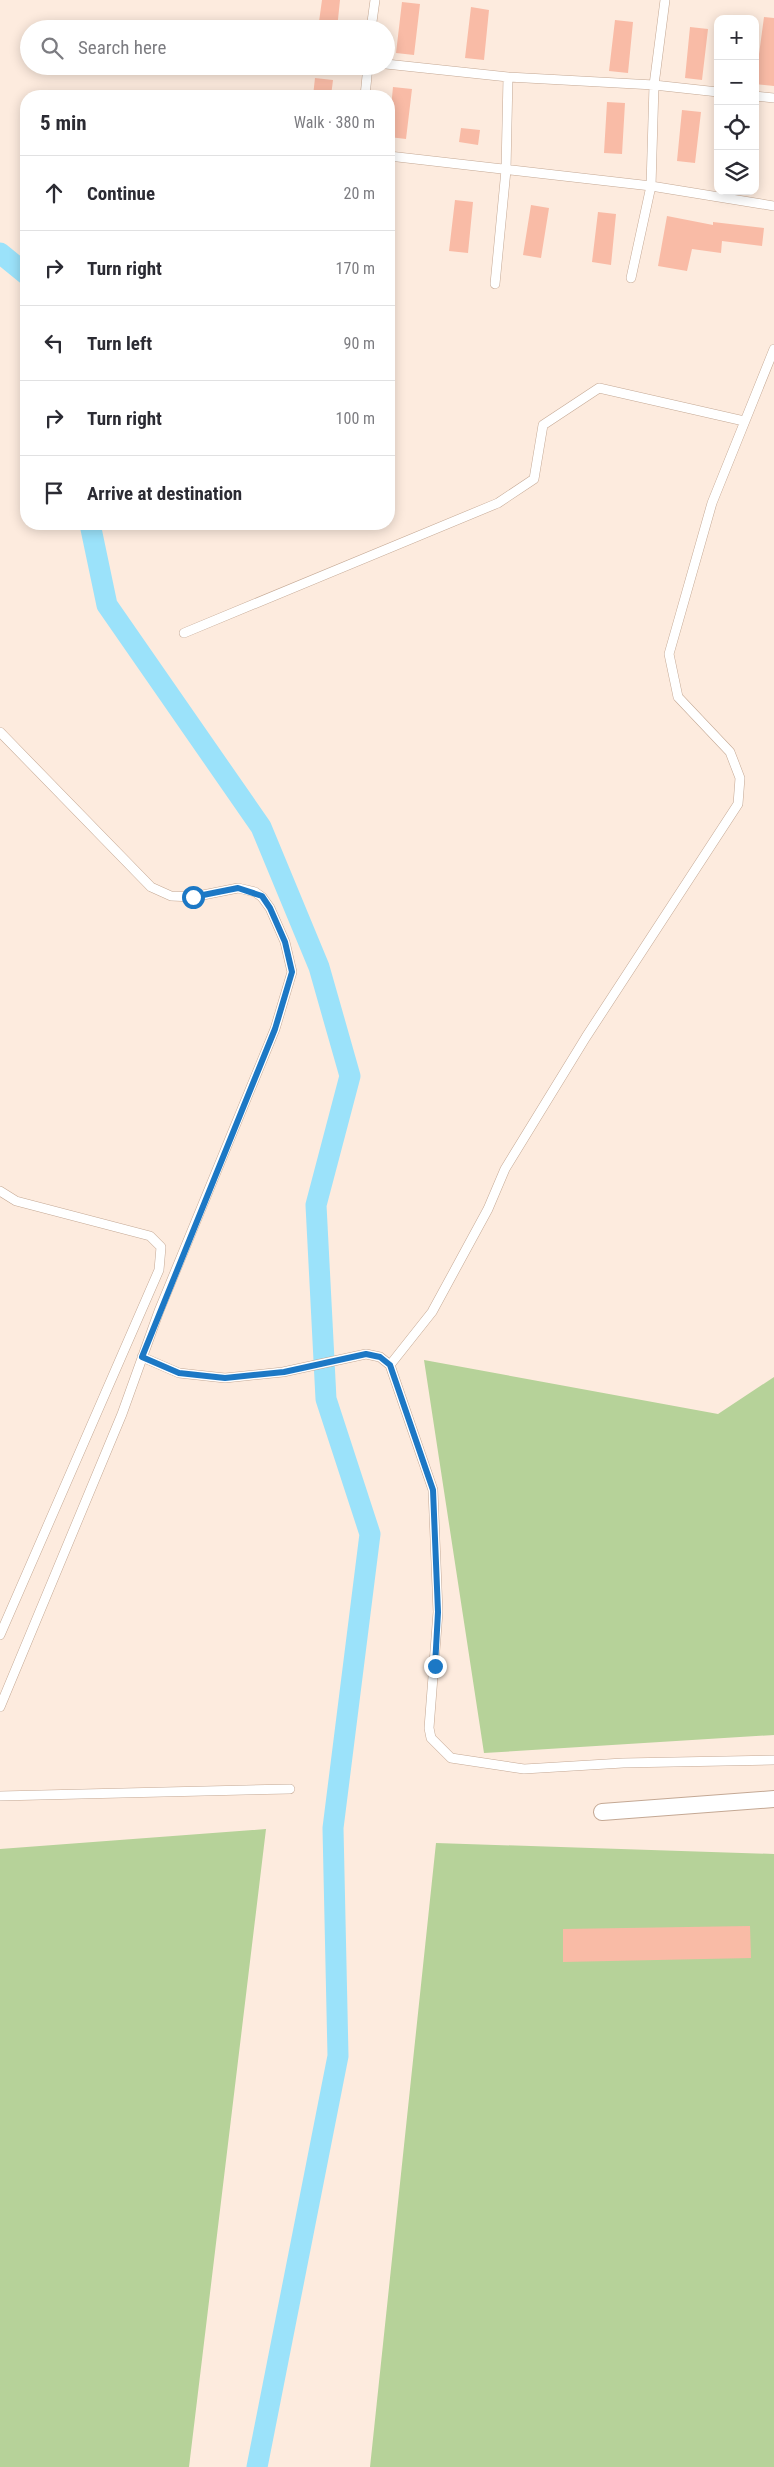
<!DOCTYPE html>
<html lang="en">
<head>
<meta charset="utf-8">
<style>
	:root { --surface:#fff; --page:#f2f2f3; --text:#2b2b33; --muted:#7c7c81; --line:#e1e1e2 }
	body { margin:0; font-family:"Roboto Condensed",sans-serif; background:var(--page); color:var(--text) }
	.controls { position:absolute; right:15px; top:15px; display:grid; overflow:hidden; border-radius:10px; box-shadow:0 2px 12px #0003 }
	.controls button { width:45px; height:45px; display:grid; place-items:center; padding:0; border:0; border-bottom:1px solid var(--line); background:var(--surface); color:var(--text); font:25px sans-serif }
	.stop { position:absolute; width:15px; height:15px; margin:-11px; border:4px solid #1c78c5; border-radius:50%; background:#fff }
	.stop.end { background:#1c78c5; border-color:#fff; box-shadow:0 1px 5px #0008 }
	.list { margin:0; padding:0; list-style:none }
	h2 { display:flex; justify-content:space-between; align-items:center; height:65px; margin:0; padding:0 20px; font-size:21px }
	h2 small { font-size:16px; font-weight:400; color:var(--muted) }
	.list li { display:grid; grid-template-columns:32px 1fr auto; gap:15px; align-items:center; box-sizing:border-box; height:75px; padding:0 20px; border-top:1px solid var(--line) }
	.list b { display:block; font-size:19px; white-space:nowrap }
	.list em { font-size:16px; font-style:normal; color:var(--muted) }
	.icon { flex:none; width:28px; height:28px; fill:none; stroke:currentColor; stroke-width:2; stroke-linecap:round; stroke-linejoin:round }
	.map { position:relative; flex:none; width:774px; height:2467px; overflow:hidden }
	.search { position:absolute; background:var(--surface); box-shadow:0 2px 12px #0003; left:20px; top:20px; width:375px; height:55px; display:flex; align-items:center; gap:12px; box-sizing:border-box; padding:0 18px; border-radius:28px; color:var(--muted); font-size:19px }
	.panel { position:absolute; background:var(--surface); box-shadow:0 2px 12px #0003; left:20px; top:90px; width:375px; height:440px; border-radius:20px }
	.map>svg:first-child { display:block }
	.green { fill:#b6d299 }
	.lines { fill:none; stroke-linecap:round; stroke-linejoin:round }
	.canal { stroke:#9be2fa; stroke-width:21 }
	.building { fill:#f9bba6 }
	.lane-casing { stroke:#c4a894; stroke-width:10 }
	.street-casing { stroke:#c4a894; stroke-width:18 }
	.lane { stroke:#fff; stroke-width:9 }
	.street { stroke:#fff; stroke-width:16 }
	.route { stroke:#1c78c5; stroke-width:6 }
</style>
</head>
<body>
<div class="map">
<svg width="774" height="2467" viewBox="0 0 774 2467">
	<rect width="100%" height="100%" fill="#fdebde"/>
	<path class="green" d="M 424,1360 L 718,1414 L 774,1377 L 774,1735 L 484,1753 Z
		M 266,1829 L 189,2467 L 0,2467 L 0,1849 Z
		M 436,1843 L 774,1854 L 774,2467 L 370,2467 Z"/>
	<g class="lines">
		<path class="canal" d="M 0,253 L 26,274
			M 90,524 L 107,605 L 261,827 L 319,967 L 350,1076 L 316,1205 L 326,1399 L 370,1534 L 333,1828 L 338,2056 L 257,2467"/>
	</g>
	<path class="building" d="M 322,0 L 340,0 L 337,29 L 318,29 Z
		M 402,2 L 420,4 L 414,55 L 396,53 Z
		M 471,7 L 489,10 L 484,60 L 465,58 Z
		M 764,17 L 774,18 L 774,86 L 755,84 Z
		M 615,20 L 633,22 L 628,73 L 609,71 Z
		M 690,27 L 708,29 L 702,80 L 685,78 Z
		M 315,78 L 333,80 L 331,96 L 313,96 Z
		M 393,87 L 412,89 L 406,139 L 389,137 L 389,108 L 391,108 Z
		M 607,102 L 625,103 L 622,154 L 604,153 Z
		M 682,110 L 701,112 L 695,163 L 677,161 Z
		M 461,128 L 480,130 L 478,145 L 459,142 Z
		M 455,200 L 473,202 L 468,253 L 449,251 Z
		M 531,205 L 549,208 L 541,258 L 523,255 Z
		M 598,212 L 616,214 L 611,265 L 592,262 Z
		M 667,216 L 713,225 L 713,222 L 764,228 L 762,246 L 722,241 L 721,253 L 692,249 L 687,271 L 658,266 Z
		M 750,1926 L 751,1958 L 563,1962 L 563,1929 Z"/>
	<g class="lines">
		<g class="lane-casing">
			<path id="lane" d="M 371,29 L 375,0
				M 386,64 L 508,77 L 654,85 L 718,92
				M 365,96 L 368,66
				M 755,96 L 774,98
				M 389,156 L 651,186 L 774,206
				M 631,278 L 651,186 L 654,85 L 665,0
				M 495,284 L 506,170 L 508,77
				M 184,633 L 498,503 L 534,479 L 543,425 L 599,388 L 744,421
				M 0,732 L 151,887 L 171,896 L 193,897 L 238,888 L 255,892 L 262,897 L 270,908 L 285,942 L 292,972 L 275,1029 L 159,1311 L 122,1414 L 0,1707
				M 0,1191 L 16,1201 L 150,1236 L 161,1247 L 159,1270 L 0,1635
				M 142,1357 L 179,1373 L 225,1378 L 283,1372 L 366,1354 L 380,1357 L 390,1365 L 433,1490 L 438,1612 L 429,1728 L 431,1738 L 451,1758 L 524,1769 L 623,1763 L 774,1760
				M 390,1365 L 432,1312 L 488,1209 L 505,1169 L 586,1037 L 738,804 L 740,778 L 730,752 L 678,697 L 669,654 L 712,503 L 774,349
				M 0,1796 L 290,1789"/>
		</g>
		<g class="street-casing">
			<path id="street" d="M 602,1812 L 774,1799"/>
		</g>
		<use href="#lane" class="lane"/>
		<use href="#street" class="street"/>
	</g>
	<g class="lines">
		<path class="route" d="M 193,897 L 238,888 L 262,896 L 270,908 L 285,942 L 292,972 L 275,1029 L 142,1357 L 179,1373 L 225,1378 L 284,1372 L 366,1354 L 380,1357 L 390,1365 L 433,1490 L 438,1612 L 435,1666"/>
	</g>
</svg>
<div class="controls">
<button>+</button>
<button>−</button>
<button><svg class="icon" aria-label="locate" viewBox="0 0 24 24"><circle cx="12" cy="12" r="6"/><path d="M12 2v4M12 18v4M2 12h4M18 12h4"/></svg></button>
<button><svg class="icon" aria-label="layers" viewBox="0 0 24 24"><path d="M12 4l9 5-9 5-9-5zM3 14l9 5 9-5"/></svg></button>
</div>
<div class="stop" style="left:193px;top:897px"></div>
<div class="stop end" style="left:435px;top:1666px"></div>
<div class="search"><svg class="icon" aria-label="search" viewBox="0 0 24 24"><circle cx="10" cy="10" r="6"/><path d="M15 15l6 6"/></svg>Search here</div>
<section class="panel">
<h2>5 min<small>Walk · 380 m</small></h2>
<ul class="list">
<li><svg class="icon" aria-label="ahead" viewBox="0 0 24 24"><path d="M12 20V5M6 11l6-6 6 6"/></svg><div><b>Continue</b></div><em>20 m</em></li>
<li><svg class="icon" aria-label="right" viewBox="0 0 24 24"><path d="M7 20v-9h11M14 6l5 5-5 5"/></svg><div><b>Turn right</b></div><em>170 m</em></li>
<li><svg class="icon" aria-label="left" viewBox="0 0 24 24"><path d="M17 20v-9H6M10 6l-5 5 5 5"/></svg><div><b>Turn left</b></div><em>90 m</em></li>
<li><svg class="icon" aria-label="right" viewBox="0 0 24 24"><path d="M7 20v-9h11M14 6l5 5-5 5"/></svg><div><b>Turn right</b></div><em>100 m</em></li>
<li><svg class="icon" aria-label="arrive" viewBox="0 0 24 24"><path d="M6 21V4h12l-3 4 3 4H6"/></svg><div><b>Arrive at destination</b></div></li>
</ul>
</section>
</div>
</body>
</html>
